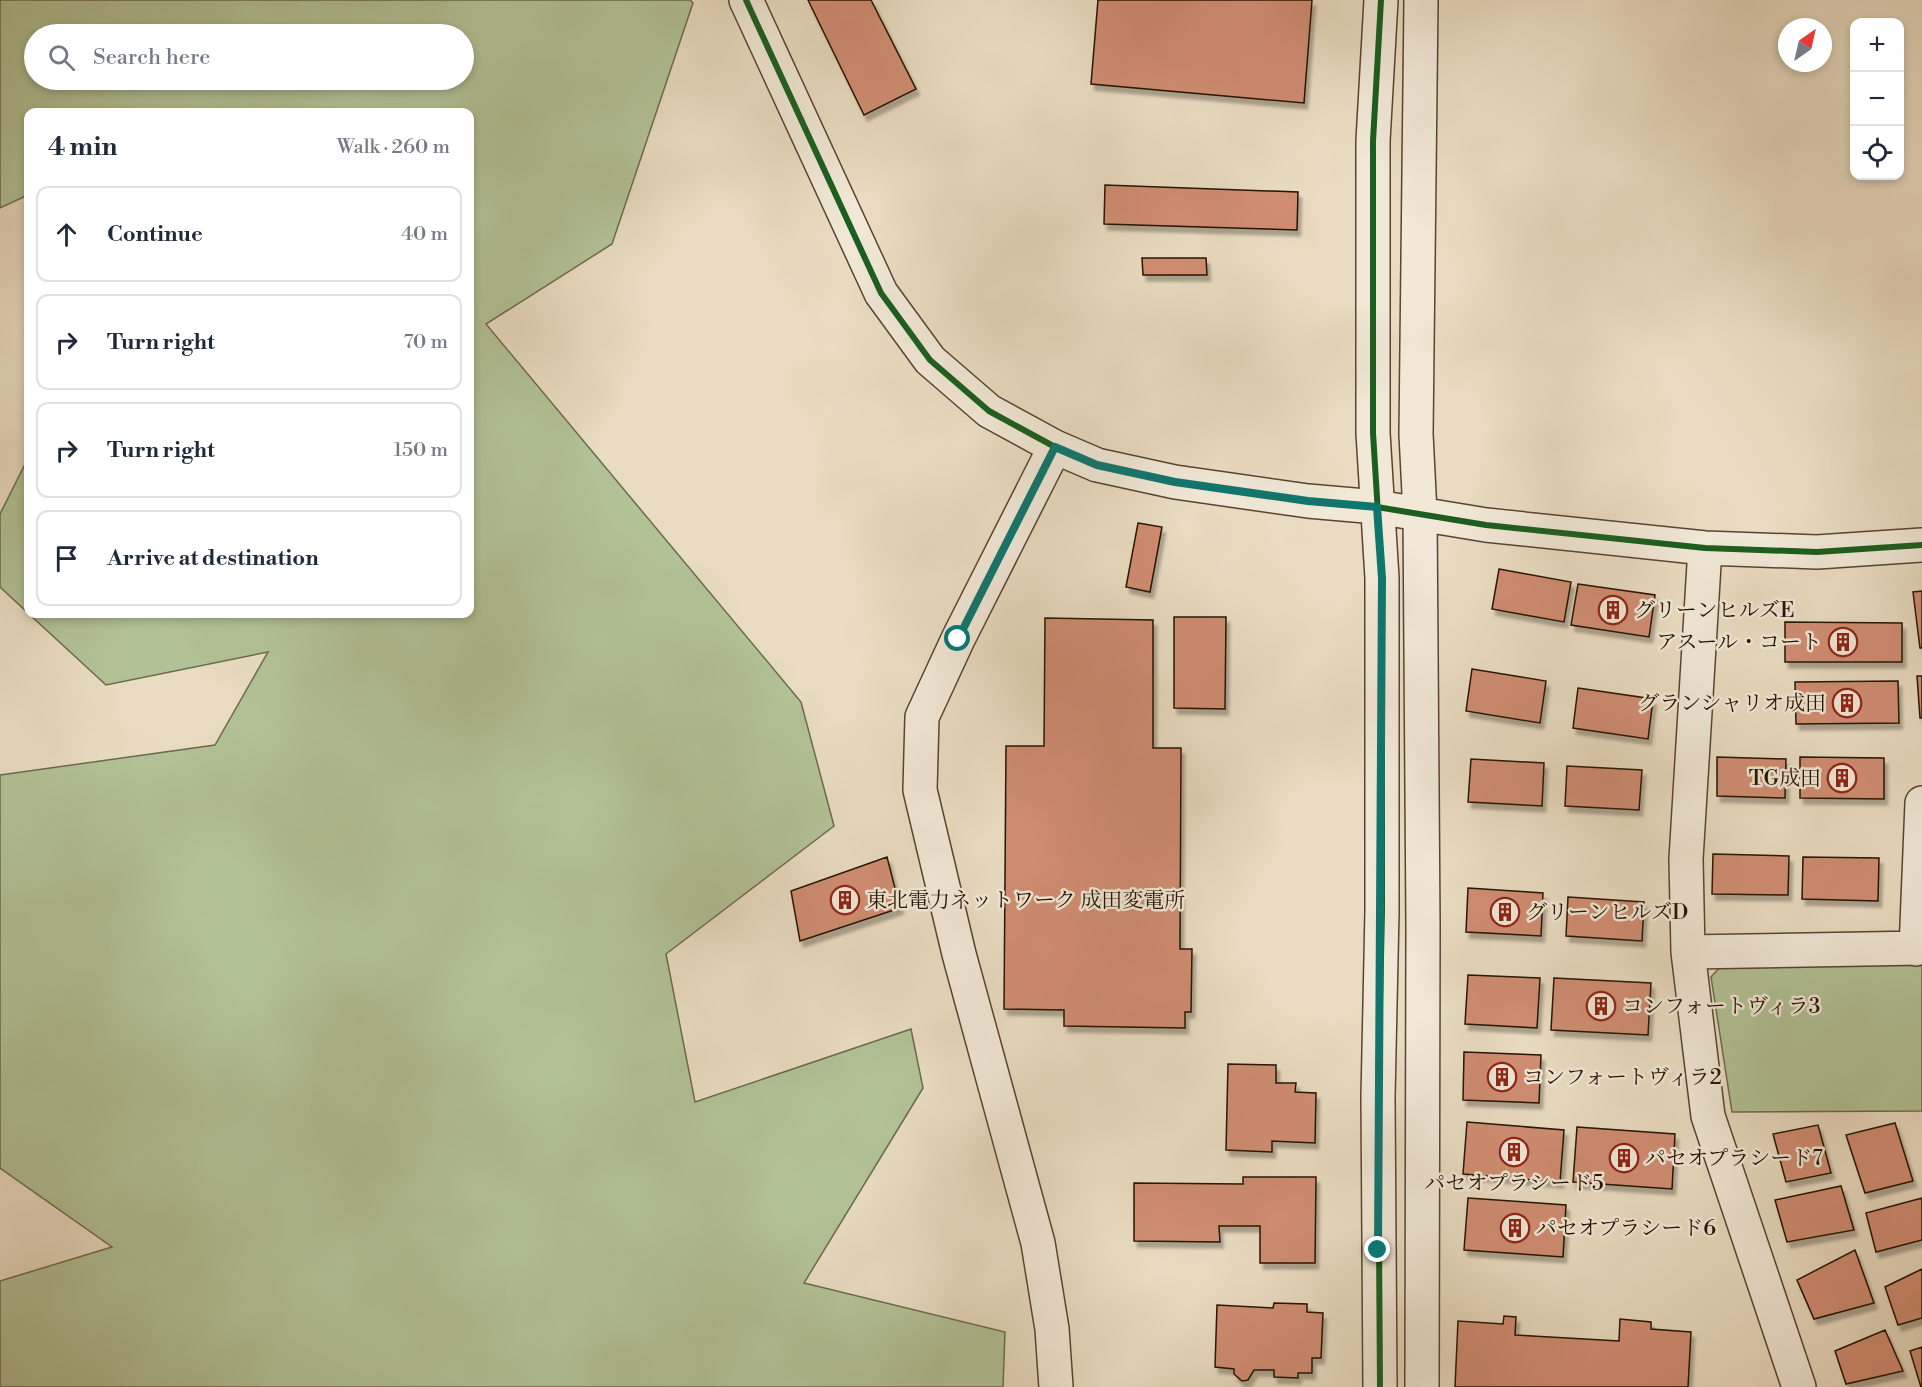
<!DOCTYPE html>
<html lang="en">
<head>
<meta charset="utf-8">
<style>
	:root { --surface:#fff; --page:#f2f2f3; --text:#1f2937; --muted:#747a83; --line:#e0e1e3 }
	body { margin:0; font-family:"Libre Bodoni","Noto Serif JP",serif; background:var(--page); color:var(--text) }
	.controls { position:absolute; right:18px; top:18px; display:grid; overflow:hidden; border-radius:12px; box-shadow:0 3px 9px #0003 }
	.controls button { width:54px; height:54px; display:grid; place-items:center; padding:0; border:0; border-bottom:2px solid var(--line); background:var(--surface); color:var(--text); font:30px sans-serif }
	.compass { position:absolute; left:1778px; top:18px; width:54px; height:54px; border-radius:50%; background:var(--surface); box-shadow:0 3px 9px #0003; rotate:34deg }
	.stop { position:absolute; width:18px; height:18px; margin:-14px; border:4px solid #0f766e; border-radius:50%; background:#fff }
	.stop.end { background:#0f766e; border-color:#fff; box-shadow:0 2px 6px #0008 }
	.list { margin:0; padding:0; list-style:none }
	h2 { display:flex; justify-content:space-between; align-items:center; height:78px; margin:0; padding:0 24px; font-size:26px }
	h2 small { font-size:20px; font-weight:400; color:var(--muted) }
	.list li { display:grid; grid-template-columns:39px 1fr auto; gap:18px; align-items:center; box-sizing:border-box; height:96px; margin:0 12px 12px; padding:0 12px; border:2px solid var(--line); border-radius:12px }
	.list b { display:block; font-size:22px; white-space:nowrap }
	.list em { font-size:20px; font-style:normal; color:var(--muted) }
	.icon { flex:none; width:33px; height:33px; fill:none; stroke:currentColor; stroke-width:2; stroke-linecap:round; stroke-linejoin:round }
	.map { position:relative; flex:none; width:1922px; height:1387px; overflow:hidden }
	.search { position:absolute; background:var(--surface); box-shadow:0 3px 9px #0003; left:24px; top:24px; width:450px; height:66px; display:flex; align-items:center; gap:15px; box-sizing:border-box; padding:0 21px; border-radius:33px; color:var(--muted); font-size:22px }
	.panel { position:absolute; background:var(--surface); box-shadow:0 3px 9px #0003; left:24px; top:108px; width:450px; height:510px; border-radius:12px }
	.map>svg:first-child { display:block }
	.green { fill:#b2c297; stroke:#6c6a4c; stroke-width:1.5; fill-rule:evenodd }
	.building { fill:#d08d73; stroke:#261202; stroke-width:1.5; filter:url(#shadow) }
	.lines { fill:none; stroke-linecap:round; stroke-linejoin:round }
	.minor-casing { stroke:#574432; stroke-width:36 }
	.minor { stroke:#f1e8d7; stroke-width:33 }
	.cycleway-casing { stroke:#f1e8d7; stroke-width:10 }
	.cycleway { stroke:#1b5e20; stroke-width:6 }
	.route { stroke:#0f766e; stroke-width:8 }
	.labels { text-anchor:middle; stroke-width:5; stroke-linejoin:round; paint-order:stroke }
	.poi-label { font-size:21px; fill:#261202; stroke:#f1e8d7; text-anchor:start }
</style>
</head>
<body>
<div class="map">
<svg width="1922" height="1387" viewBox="0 0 1922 1387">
	<defs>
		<filter id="shadow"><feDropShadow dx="3.5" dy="6" stdDeviation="1.5" flood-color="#0004"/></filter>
	</defs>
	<rect width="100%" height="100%" fill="#e9dcc2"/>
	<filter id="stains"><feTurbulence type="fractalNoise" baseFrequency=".00333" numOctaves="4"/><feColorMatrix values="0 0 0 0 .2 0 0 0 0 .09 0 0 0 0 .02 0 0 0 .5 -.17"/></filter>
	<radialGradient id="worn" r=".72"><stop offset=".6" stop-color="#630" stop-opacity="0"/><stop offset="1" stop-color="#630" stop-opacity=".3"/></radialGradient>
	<path class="green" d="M 0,0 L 690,0 L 693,3 L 612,244 L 486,324 L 801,702 L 834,826 L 666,954 L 695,1102 L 911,1029 L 923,1088 L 804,1283 L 1005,1332 L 1003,1387 L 0,1387 L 0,1281 L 112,1247 L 0,1168 L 0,775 L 215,745 L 268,652 L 106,685 L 29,614 L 470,614 L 470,112 L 28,112 L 28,195 L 0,208 ZM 464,34 L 464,80 L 34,80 L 34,34 Z
		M 28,458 L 28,613 L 0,587 L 0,514 Z
		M 1922,960 L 1922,1111 L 1732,1112 L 1711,977 L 1723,964 Z"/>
	<path class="building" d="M 808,0 L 871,0 L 916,89 L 864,115 Z
		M 1098,0 L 1312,0 L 1304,103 L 1091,84 Z
		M 1105,185 L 1298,192 L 1297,230 L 1104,224 Z
		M 1142,258 L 1206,258 L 1207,275 L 1143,275 Z
		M 1138,523 L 1162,527 L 1150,592 L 1126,587 Z
		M 1499,569 L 1571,582 L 1564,622 L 1492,609 Z
		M 1578,584 L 1655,595 L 1649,637 L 1571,625 Z
		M 1922,591 L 1922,648 L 1920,648 L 1913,592 Z
		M 1174,617 L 1226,617 L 1225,709 L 1174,708 Z
		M 1045,618 L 1153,620 L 1153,748 L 1181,748 L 1180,949 L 1192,949 L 1191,1012 L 1185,1012 L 1185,1028 L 1064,1026 L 1064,1010 L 1004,1009 L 1006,746 L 1044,746 Z
		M 1785,622 L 1902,623 L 1902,662 L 1785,662 Z
		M 1472,669 L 1546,681 L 1540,723 L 1466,711 Z
		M 1917,676 L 1922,676 L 1922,718 L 1920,718 Z
		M 1898,681 L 1899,723 L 1796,724 L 1795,682 Z
		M 1578,688 L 1653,699 L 1648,739 L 1573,728 Z
		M 1717,757 L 1786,759 L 1785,798 L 1717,796 Z
		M 1800,757 L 1884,758 L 1884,799 L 1800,798 Z
		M 1471,759 L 1544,763 L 1542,806 L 1468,802 Z
		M 1567,766 L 1642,770 L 1639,810 L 1565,806 Z
		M 1713,854 L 1789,856 L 1788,895 L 1712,894 Z
		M 887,857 L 900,908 L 800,941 L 791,891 Z
		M 1803,857 L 1879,858 L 1878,901 L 1802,899 Z
		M 1468,888 L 1543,893 L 1541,936 L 1466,932 Z
		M 1568,897 L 1644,902 L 1642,941 L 1566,936 Z
		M 1468,975 L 1540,978 L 1537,1028 L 1465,1024 Z
		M 1554,978 L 1651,983 L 1648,1035 L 1551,1030 Z
		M 1464,1052 L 1541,1055 L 1539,1103 L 1463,1100 Z
		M 1228,1064 L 1276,1065 L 1276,1083 L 1296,1083 L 1295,1092 L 1316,1093 L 1315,1143 L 1272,1141 L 1272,1152 L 1226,1150 Z
		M 1467,1122 L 1564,1130 L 1560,1182 L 1463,1174 Z
		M 1895,1123 L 1913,1181 L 1865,1193 L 1846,1135 Z
		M 1818,1125 L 1831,1173 L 1786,1182 L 1773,1134 Z
		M 1577,1127 L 1675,1134 L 1672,1189 L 1573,1182 Z
		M 1243,1177 L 1316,1177 L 1315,1263 L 1260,1263 L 1260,1226 L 1219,1226 L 1220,1242 L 1134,1241 L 1134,1183 L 1243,1184 Z
		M 1841,1186 L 1854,1230 L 1787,1242 L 1775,1200 Z
		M 1468,1198 L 1566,1205 L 1563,1257 L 1464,1250 Z
		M 1922,1198 L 1922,1240 L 1876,1252 L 1866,1213 Z
		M 1855,1250 L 1874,1303 L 1814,1319 L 1797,1280 Z
		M 1922,1269 L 1922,1318 L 1898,1325 L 1885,1287 Z
		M 1274,1303 L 1307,1304 L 1307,1312 L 1323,1313 L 1321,1358 L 1312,1358 L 1312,1373 L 1298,1373 L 1298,1378 L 1274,1377 L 1274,1370 L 1254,1370 L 1248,1380 L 1242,1381 L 1234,1374 L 1234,1369 L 1215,1367 L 1217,1305 L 1273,1308 Z
		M 1504,1316 L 1516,1317 L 1515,1335 L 1619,1341 L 1620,1319 L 1651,1322 L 1651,1329 L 1691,1332 L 1688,1387 L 1455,1387 L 1458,1321 L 1503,1324 Z
		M 1885,1330 L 1903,1371 L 1846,1384 L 1835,1351 Z
		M 1922,1347 L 1922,1387 L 1921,1387 L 1910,1351 Z"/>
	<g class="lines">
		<g class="minor-casing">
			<path id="minor" d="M 746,0 L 881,293 L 930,360 L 989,411 L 1055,447 L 1097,465 L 1175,482 L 1308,501 L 1377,507 L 1486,525 L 1705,548 L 1817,552 L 1922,545
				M 1421,0 L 1416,434 L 1420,513 L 1423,926 L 1422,1387
				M 1055,447 L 958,639 L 922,717 L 920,790 L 959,954 L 1038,1243 L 1052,1329 L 1056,1387
				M 1705,548 L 1686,859 L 1688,952 L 1708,1116 L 1799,1387
				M 1916,949 L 1922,803
				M 1688,952 L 1922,948
				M 1380,1387 L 1378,1097 L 1382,911 L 1382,578 L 1373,433 L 1373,141 L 1381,0"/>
		</g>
		<use href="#minor" class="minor"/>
		<g class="cycleway-casing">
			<path id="cycleway" d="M 746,0 L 881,293 L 930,360 L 989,411 L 1055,447 L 1097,465 L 1175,482 L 1308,501 L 1377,507 L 1486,525 L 1705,548 L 1817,552 L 1922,545
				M 1380,1387 L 1378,1097 L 1382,911 L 1382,578 L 1373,433 L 1373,141 L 1381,0"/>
		</g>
		<use href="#cycleway" class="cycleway"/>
	</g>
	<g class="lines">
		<path class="route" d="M 958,639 L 1055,447 L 1097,465 L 1175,482 L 1308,501 L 1377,507 L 1382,578 L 1378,1250"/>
	</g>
	<defs>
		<g id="building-ring" transform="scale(1.5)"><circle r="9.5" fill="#f1e8d7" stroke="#8f2418" stroke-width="1.5"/><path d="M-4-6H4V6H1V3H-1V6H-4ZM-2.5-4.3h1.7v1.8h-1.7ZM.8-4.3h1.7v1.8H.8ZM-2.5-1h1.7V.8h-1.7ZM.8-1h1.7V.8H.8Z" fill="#8f2418"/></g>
	</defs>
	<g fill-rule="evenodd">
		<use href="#building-ring" x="1613" y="610"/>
		<use href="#building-ring" x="1843" y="642"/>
		<use href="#building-ring" x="1847" y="703"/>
		<use href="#building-ring" x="1842" y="778"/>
		<use href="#building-ring" x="845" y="900"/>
		<use href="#building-ring" x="1505" y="912"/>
		<use href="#building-ring" x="1601" y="1006"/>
		<use href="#building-ring" x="1502" y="1077"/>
		<use href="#building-ring" x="1514" y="1152"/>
		<use href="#building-ring" x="1624" y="1158"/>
		<use href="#building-ring" x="1515" y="1228"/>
	</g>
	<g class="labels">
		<g class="poi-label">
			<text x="1634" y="617">グリーンヒルズE</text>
			<text x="1822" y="649" text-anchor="end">アスール・コート</text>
			<text x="1826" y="710" text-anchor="end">グランシャリオ成田</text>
			<text x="1821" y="785" text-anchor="end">TG成田</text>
			<text x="866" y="907">東北電力ネットワーク 成田変電所</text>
			<text x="1526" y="919">グリーンヒルズD</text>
			<text x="1622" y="1013">コンフォートヴィラ3</text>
			<text x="1523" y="1084">コンフォートヴィラ2</text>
			<text x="1645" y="1165">パセオプラシード7</text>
			<text x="1514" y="1190" text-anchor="middle">パセオプラシード5</text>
			<text x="1536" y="1235">パセオプラシード6</text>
		</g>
	</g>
	<rect width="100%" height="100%" filter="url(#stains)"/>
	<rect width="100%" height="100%" fill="url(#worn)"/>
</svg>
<div class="controls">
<button>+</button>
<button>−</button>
<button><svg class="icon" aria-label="locate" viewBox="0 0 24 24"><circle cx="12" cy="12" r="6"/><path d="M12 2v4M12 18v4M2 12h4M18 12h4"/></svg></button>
</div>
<svg class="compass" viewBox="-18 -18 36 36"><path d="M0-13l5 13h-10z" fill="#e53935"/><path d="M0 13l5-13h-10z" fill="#747a83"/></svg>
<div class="stop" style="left:958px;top:639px"></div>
<div class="stop end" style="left:1378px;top:1250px"></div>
<div class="search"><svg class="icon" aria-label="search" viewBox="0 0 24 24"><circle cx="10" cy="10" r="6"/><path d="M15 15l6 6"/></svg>Search here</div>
<section class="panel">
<h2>4 min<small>Walk · 260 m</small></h2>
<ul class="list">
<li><svg class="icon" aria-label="ahead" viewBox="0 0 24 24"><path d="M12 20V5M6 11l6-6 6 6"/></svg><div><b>Continue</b></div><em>40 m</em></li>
<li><svg class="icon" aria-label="right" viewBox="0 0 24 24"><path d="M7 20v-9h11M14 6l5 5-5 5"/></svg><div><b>Turn right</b></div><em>70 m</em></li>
<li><svg class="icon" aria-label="right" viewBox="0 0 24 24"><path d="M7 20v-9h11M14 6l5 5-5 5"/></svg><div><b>Turn right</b></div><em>150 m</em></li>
<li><svg class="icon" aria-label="arrive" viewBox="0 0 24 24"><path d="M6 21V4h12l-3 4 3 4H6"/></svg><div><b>Arrive at destination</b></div></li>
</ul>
</section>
</div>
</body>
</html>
